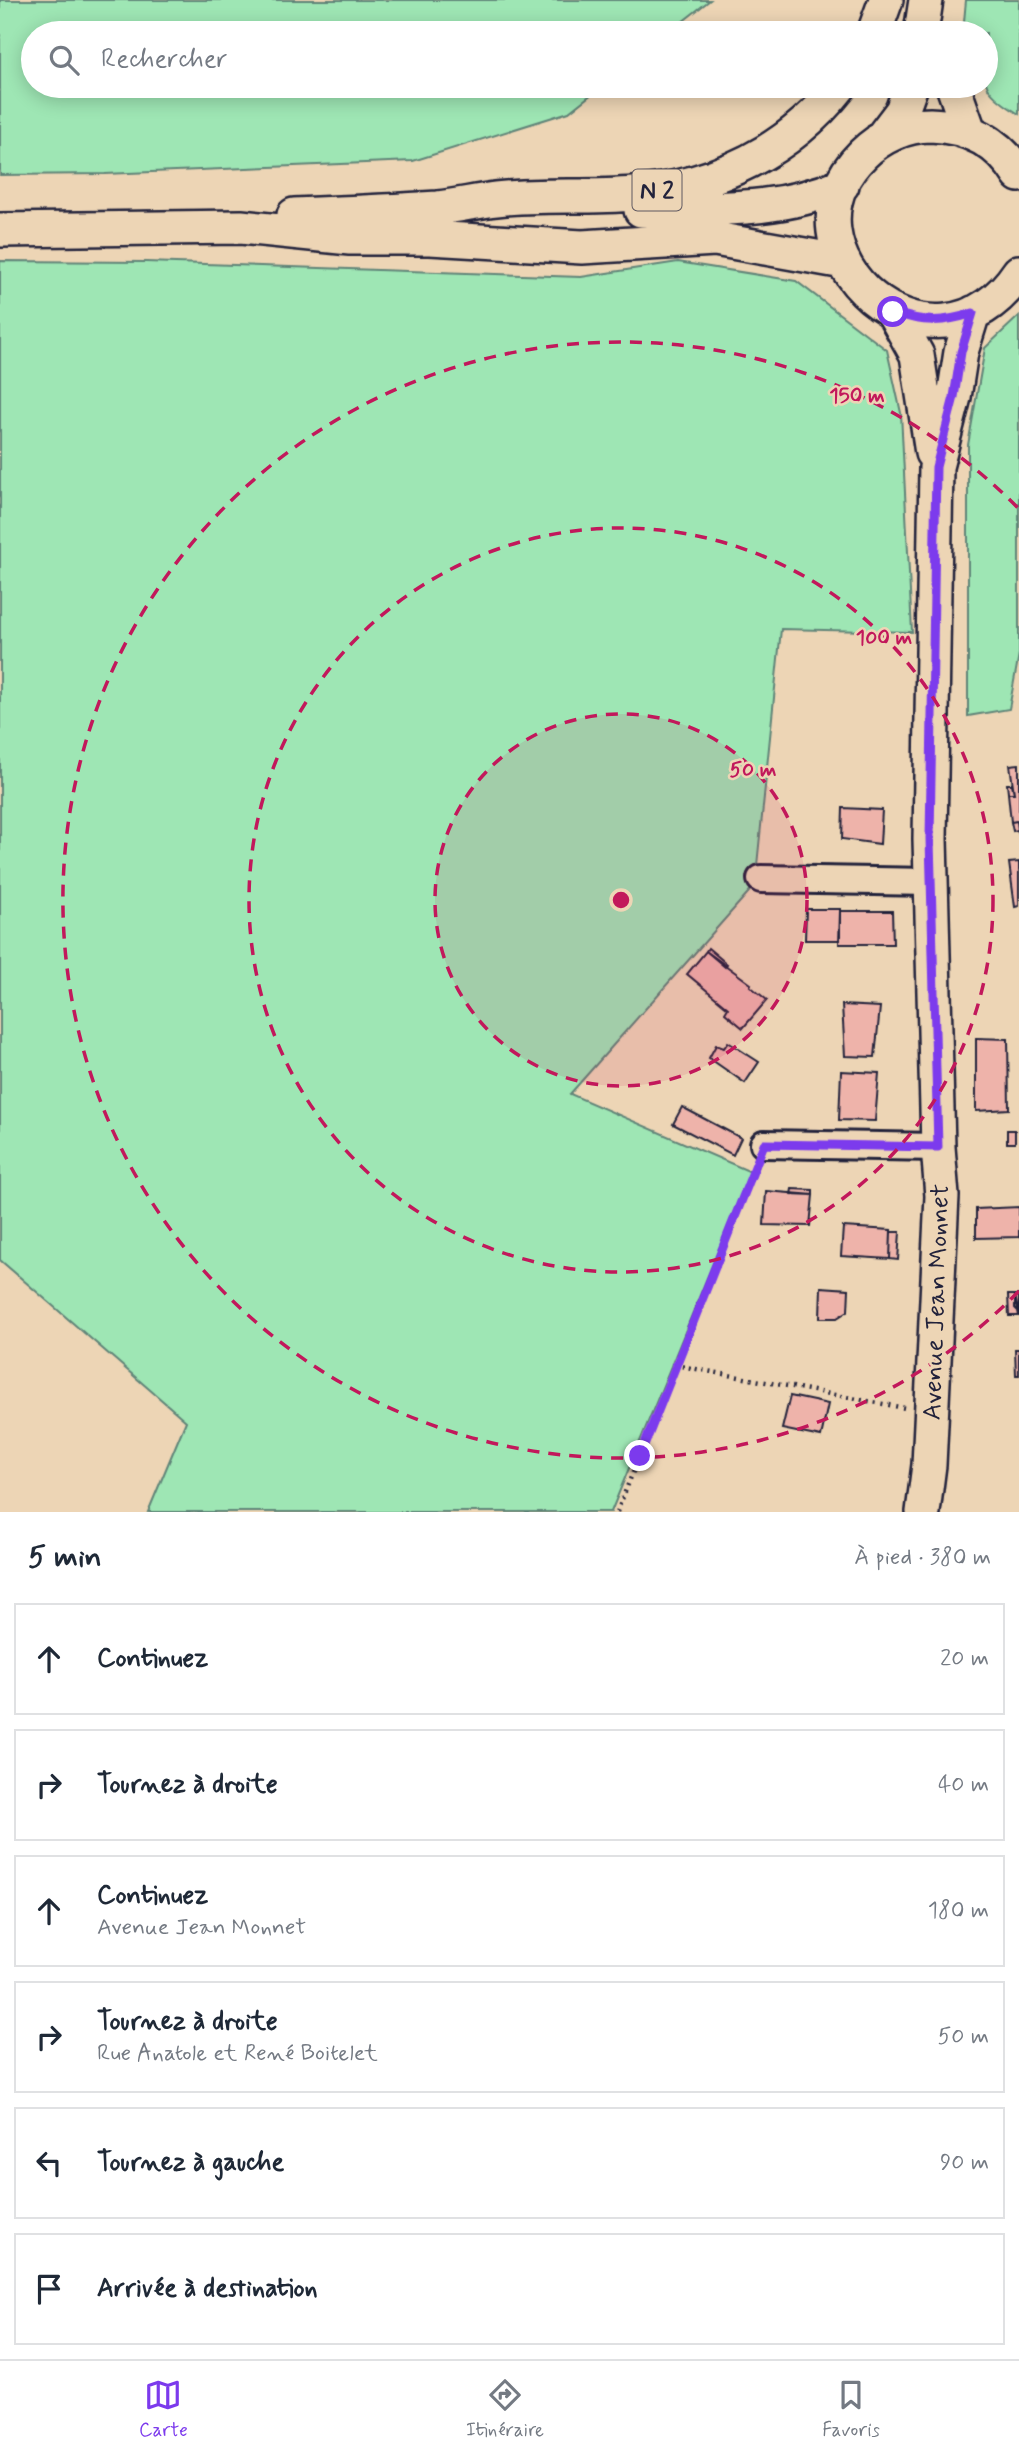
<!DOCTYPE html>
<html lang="fr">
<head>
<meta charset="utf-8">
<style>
	:root { --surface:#fff; --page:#f6f6f7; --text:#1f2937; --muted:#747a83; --line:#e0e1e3; --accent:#7c3aed }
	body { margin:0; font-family:Mynerve,sans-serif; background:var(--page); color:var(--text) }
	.stop { position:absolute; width:21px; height:21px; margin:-16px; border:5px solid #7c3aed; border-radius:50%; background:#fff }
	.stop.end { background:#7c3aed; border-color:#fff; box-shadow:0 2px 7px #0008 }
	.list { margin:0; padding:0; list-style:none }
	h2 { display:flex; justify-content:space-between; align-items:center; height:91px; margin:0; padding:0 28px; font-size:30px }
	h2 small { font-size:23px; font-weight:400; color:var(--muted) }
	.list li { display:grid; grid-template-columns:46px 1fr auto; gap:21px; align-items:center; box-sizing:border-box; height:112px; margin:0 14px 14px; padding:0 14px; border:2px solid var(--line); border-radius:0px }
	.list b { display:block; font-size:26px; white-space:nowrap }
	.list p { margin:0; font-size:23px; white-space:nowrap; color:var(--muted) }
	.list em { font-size:23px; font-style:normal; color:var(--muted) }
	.icon { flex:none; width:38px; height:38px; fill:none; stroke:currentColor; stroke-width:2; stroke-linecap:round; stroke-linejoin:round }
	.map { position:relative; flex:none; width:1019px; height:1512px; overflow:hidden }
	.search { position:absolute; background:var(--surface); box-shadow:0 4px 18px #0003; left:21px; right:21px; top:21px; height:77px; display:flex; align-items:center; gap:18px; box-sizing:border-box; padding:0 24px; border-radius:38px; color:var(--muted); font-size:26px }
	.sheet { height:847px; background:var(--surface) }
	nav { display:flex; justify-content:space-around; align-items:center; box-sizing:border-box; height:98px; border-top:2px solid var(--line); background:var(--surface); font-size:19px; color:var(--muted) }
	nav a { display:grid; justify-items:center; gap:4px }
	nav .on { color:var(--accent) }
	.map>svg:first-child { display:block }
	.green { fill:#9ee6b4; stroke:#608478; stroke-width:2 }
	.building { fill:#eeb3aa; stroke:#22223b; stroke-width:2 }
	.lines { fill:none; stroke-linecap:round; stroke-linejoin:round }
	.minor-casing { stroke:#22223b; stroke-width:32 }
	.major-casing { stroke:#22223b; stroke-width:38 }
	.path { stroke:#22223b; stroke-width:4.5; stroke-dasharray:2 5; stroke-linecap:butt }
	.minor { stroke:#edd5b5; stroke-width:26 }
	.major { stroke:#edd5b5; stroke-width:33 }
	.route { stroke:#7c3aed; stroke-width:9 }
	.ring { fill:none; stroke:#c2185b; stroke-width:3.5; stroke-dasharray:12 9 }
	.labels { text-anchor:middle; stroke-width:5; stroke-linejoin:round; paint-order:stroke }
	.shield { fill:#edd5b5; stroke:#5f5860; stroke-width:2 }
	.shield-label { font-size:24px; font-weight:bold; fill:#22223b }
	.street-label { font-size:26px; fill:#22223b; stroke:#edd5b5 }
	.centre { fill:#c2185b; stroke:#edd5b5; stroke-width:3.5 }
	.ring-label { font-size:21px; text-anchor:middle; font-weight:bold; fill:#c2185b; stroke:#edd5b5; stroke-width:5; stroke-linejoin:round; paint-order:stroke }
</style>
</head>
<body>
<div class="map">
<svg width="1019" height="1512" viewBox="0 0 1019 1512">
	<rect width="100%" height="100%" fill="#edd5b5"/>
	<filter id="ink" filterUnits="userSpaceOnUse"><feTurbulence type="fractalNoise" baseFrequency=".0143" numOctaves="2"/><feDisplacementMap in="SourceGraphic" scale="14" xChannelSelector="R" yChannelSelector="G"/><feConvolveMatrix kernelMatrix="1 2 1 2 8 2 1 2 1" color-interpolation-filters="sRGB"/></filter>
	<g filter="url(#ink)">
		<path class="green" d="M 0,0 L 710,0 L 668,33 L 33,33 L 33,86 L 602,86 L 569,112 L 413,161 L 105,174 L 0,175 Z
			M 966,0 L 1019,0 L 1019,114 C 974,86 986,83 986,33 L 963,33 Z
			M 0,261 L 146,262 L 581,277 L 678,262 L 796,281 L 887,350 L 901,413 L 912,632 L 781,629 L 755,885 L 570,1094 L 751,1172 L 611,1512 L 148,1512 L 186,1421 L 0,1260 Z
			M 1019,316 L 1019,654 L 1009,709 L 968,716 L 968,445 L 985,348 Z"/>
		<path class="building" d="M 1019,764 L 1019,835 L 1017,821 L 1011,822 L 1008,793 L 1014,793 L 1010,765 Z
			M 1007,784 L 1012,784 L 1014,793 L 1008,793 Z
			M 843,808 L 882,810 L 880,844 L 842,839 Z
			M 1017,821 L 1018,830 L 1013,831 L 1011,822 Z
			M 1019,862 L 1019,906 L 1015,907 L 1009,863 Z
			M 806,909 L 840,909 L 840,940 L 805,940 Z
			M 840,911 L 892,911 L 893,944 L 839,944 Z
			M 708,948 L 727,964 L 725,967 L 706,951 Z
			M 706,951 L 751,984 L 750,986 L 767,1000 L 743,1028 L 725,1013 L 728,1008 L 687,974 Z
			M 842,1005 L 880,1007 L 875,1057 L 845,1056 Z
			M 976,1038 L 1008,1039 L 1009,1109 L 976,1111 Z
			M 728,1042 L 759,1062 L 745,1083 L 709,1058 L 716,1045 L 724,1048 Z
			M 841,1071 L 879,1073 L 875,1121 L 839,1120 Z
			M 682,1107 L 741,1138 L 733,1155 L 673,1124 Z
			M 1007,1130 L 1015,1130 L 1015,1143 L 1007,1143 Z
			M 792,1189 L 813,1190 L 813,1195 L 791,1194 Z
			M 766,1191 L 813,1195 L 810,1226 L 764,1225 Z
			M 1019,1207 L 1019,1237 L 976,1238 L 976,1209 Z
			M 843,1227 L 891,1230 L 890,1259 L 841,1256 Z
			M 891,1232 L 900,1232 L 898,1260 L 890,1259 Z
			M 821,1287 L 849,1289 L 848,1311 L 837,1318 L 820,1318 Z
			M 1008,1295 L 1015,1295 L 1019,1316 L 1009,1316 Z
			M 1015,1295 L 1019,1295 L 1019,1312 L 1015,1308 Z
			M 1015,1349 L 1019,1349 L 1019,1375 L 1016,1375 Z
			M 790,1396 L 828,1404 L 821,1437 L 782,1429 Z"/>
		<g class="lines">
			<g class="minor-casing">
				<path id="minor" d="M 761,879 L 931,882
					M 764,1144 L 938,1147"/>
			</g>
			<g class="major-casing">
				<path id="major" d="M 874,33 L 886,0
					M 921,33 L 926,0
					M 953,86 L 969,131
					M 880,140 L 902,111 L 911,86
					M 1019,175 C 999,142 968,126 930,125 C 906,125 880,137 863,154 C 765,250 933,400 1019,272
					M 641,210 C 709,208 778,213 842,185
					M 294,215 C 342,213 390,211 438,208 C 458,206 477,201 496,199 C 542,194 589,198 634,194 C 717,185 789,151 840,86
					M 0,230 L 241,227 L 350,238 L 430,238 L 582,247 L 715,239 L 844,262
					M 893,312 L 917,355 L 932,453
					M 923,1512 L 929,1465 L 942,1196 L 938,1147 L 930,839 L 936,467 L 954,397 L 961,352 L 973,313"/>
			</g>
			<path class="path" d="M 675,1365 L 905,1408
				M 617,1512 L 756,1165"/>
			<use href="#minor" class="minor"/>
			<use href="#major" class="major"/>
		</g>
	</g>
	<g class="lines" filter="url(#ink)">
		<path class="route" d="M 640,1456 L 764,1144 L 938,1147 L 930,839 L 936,467 L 954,397 L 961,352 L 973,313 C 943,323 923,323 893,312"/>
	</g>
	<circle cx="621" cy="900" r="186" fill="#c2185b" fill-opacity=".12"/>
	<g class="ring">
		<circle cx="621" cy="900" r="186"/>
		<circle cx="621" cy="900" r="372"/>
		<path d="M1019 1291A558 558 0 1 1 1019 509"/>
	</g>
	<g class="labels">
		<rect class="shield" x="632.5" y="169.5" width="49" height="41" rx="5"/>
		<g class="shield-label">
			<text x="657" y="198">N 2</text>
		</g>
		<g class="street-label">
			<text transform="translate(935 1302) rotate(-88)" y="9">Avenue Jean Monnet</text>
		</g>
	</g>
	<circle cx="621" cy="900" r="10" class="centre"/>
	<g class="ring-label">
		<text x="857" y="402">150 m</text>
		<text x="884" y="644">100 m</text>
		<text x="753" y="776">50 m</text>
	</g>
</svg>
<div class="stop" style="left:893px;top:312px"></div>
<div class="stop end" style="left:640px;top:1456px"></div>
<div class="search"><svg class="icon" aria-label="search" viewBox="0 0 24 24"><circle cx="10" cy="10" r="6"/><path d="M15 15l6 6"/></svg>Rechercher</div>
</div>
<section class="sheet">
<h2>5 min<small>À pied · 380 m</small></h2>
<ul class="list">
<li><svg class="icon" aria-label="ahead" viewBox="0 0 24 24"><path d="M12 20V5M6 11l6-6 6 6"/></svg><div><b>Continuez</b></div><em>20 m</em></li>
<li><svg class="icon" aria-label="right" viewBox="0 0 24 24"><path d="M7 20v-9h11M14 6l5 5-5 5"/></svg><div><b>Tournez à droite</b></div><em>40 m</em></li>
<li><svg class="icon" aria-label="ahead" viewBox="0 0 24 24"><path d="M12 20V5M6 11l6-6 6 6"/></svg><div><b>Continuez</b><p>Avenue Jean Monnet</p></div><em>180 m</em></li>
<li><svg class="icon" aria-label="right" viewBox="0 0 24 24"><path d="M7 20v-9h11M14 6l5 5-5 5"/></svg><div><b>Tournez à droite</b><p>Rue Anatole et René Boitelet</p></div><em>50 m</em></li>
<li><svg class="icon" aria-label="left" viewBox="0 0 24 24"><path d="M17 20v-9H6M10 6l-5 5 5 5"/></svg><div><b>Tournez à gauche</b></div><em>90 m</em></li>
<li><svg class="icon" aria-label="arrive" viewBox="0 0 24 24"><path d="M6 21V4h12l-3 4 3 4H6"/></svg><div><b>Arrivée à destination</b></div></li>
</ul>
</section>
<nav>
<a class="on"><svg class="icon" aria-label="map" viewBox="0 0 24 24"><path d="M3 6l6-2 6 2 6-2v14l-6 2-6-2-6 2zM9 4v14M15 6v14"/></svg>Carte</a>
<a><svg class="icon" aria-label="directions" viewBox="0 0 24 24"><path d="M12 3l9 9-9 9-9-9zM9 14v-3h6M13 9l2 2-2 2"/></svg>Itinéraire</a>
<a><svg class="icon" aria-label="saved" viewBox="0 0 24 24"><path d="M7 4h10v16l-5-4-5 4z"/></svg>Favoris</a>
</nav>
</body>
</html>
